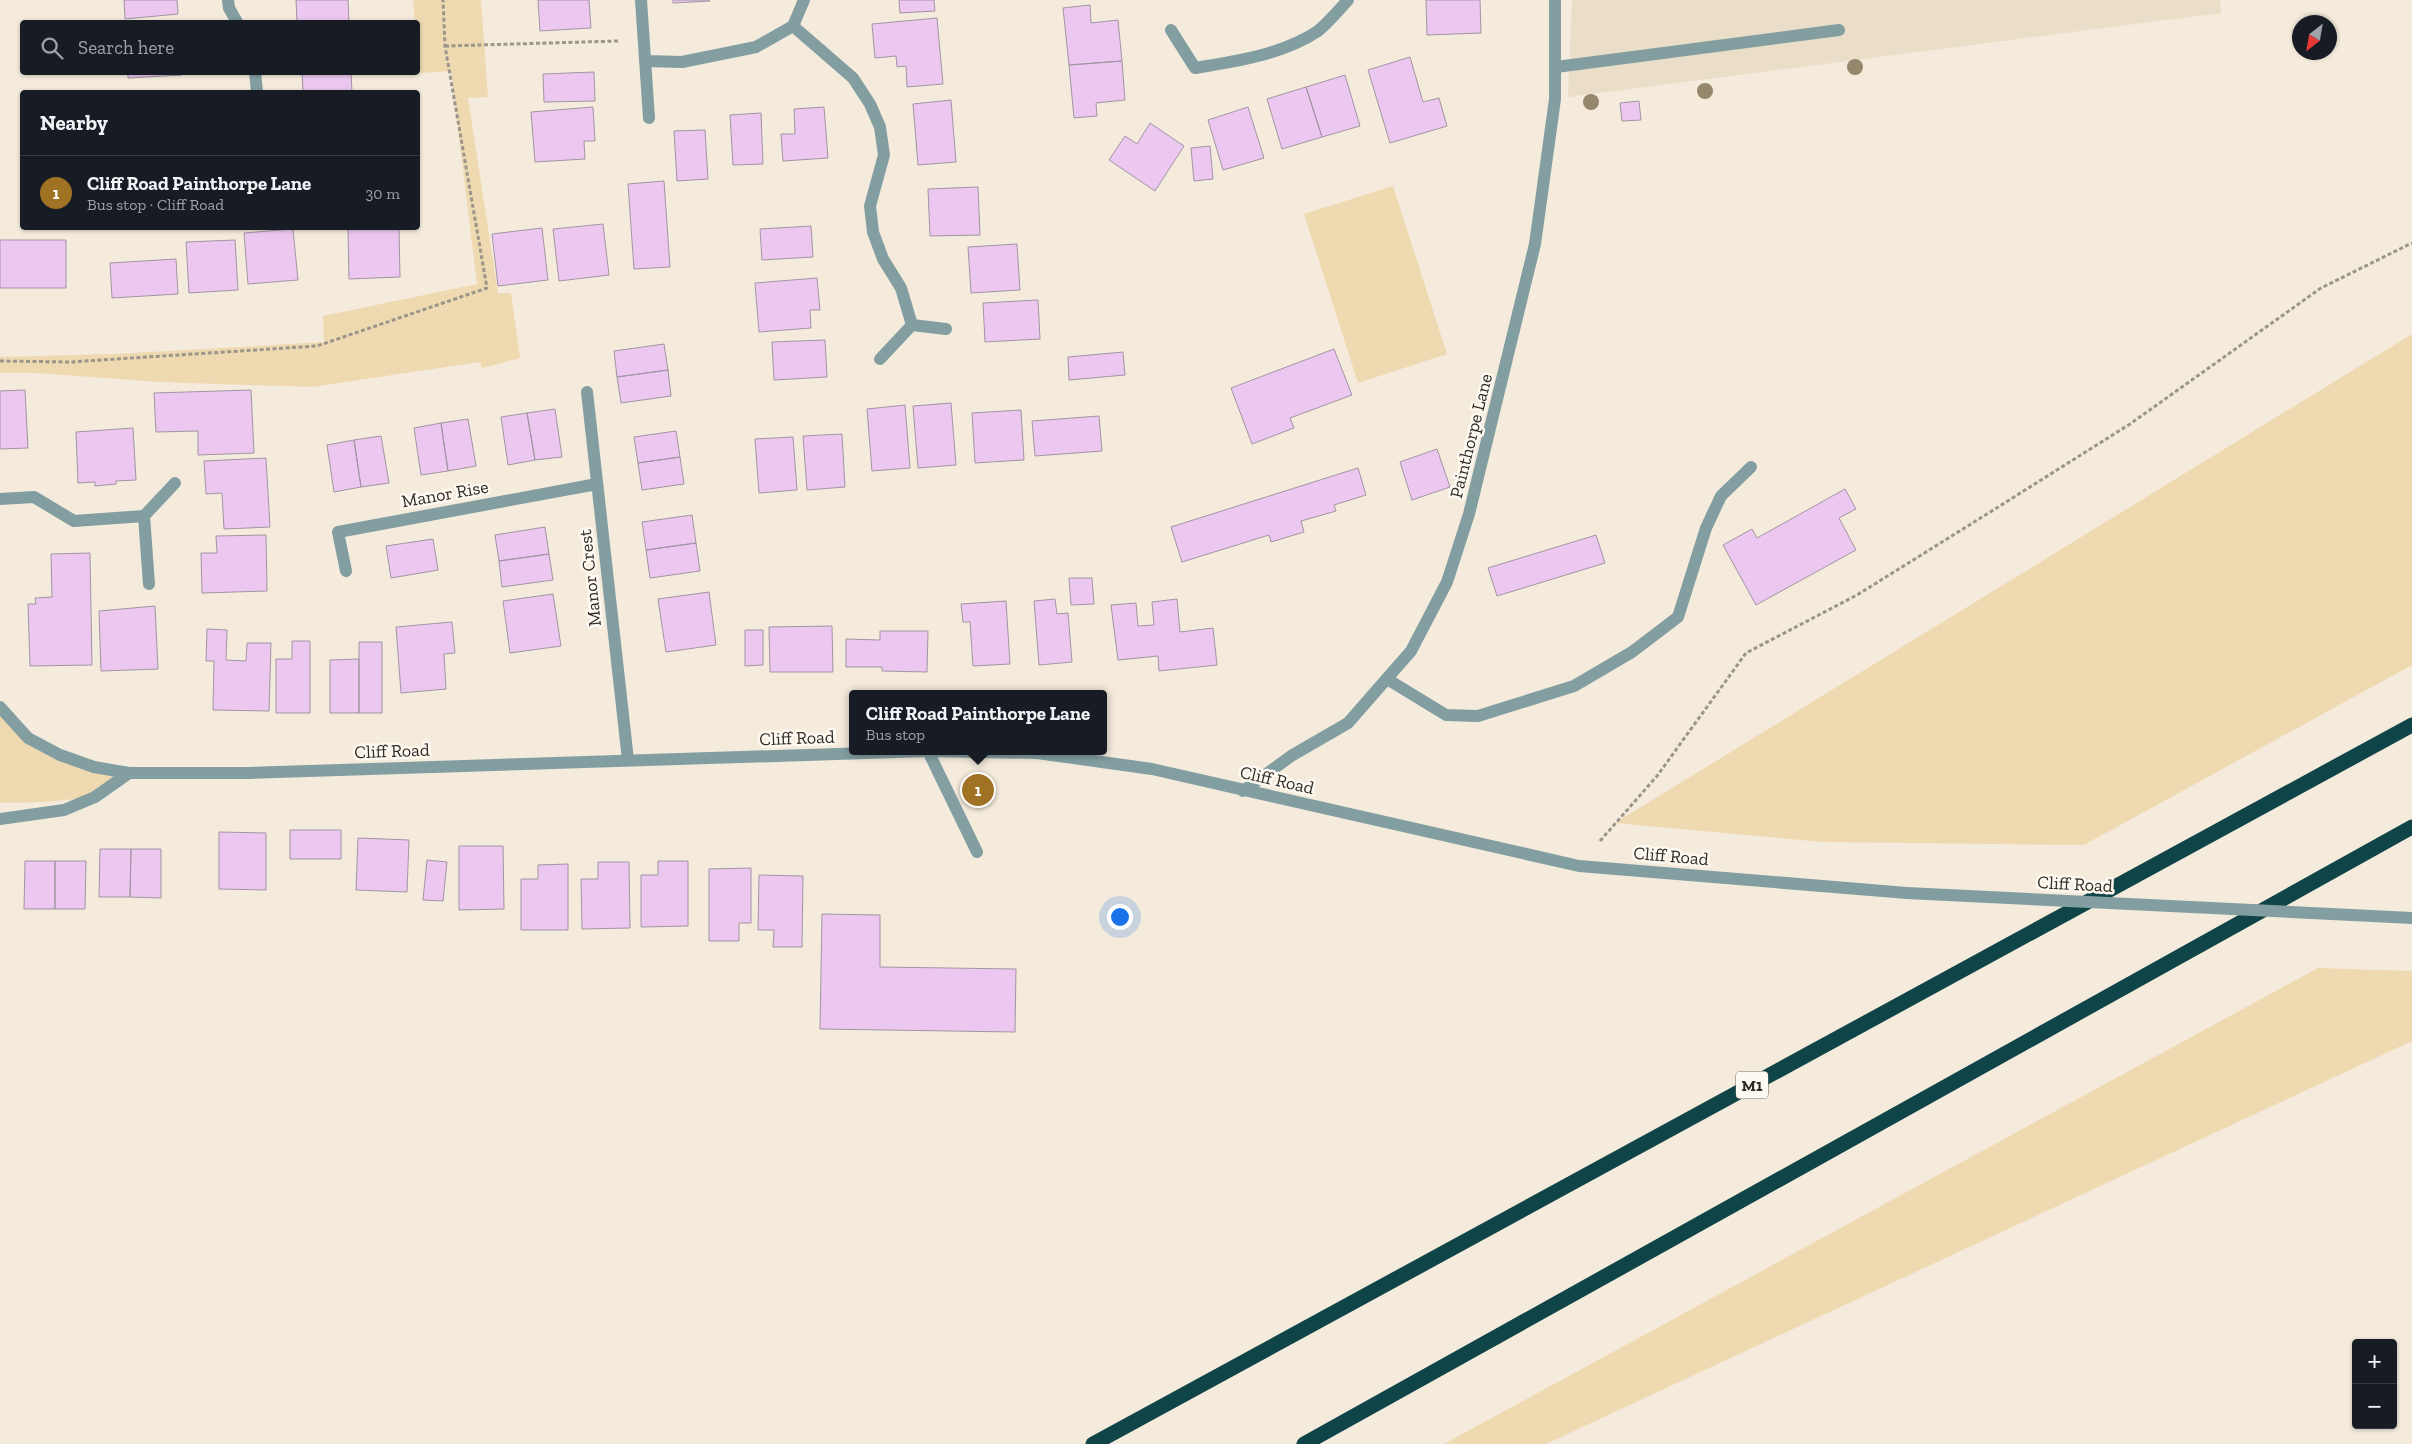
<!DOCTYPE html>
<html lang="en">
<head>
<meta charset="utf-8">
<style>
	:root { --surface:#171b24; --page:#242831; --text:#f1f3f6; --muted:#9ea1a6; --line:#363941; --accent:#a07224 }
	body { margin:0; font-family:"Zilla Slab",serif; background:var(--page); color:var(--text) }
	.controls { position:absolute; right:15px; bottom:15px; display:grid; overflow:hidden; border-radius:5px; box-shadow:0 1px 4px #0004 }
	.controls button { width:45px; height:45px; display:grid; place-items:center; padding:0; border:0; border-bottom:1px solid var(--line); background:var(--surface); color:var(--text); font:25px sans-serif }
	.compass { position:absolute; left:2292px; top:15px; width:45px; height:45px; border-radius:50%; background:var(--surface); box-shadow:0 1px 4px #0004; rotate:211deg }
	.you { position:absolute; left:1119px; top:916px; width:18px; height:18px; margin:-12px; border:4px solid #fff; border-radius:50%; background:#1a73e8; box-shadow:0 0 0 8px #1a73e833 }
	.badge { display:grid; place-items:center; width:32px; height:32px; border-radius:50%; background:var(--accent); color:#fff; font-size:16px; font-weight:700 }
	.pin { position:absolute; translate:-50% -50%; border:2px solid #fff; box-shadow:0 1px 5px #0006 }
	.popup { position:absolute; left:849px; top:690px; width:258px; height:65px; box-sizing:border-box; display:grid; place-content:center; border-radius:5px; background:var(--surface); filter:drop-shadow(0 1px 4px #0005); font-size:16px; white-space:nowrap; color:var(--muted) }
	.popup b { font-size:19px; color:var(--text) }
	.popup::after { content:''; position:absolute; left:50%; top:100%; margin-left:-10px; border:10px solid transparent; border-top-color:var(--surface) }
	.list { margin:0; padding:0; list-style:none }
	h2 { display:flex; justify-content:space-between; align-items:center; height:65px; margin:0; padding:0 20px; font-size:21px }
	h2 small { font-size:16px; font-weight:400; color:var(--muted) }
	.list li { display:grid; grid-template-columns:32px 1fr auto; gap:15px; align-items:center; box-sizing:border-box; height:75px; padding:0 20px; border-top:1px solid var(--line) }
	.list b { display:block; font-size:19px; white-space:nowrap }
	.list p { margin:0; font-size:16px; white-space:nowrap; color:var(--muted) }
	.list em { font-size:16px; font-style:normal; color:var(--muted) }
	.icon { flex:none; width:28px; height:28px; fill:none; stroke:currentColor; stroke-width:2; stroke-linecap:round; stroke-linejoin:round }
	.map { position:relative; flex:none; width:2412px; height:1444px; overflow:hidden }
	.search { position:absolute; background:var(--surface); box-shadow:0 1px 4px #0004; left:20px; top:20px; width:400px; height:55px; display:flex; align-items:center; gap:12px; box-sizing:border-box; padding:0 18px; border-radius:5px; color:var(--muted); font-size:19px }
	.panel { position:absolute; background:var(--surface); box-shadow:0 1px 4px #0004; left:20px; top:90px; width:400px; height:140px; border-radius:5px }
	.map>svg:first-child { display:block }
	.built { fill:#eadec8 }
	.green { fill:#efd9b1 }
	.building { fill:#ecc8f0; stroke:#a195a2 }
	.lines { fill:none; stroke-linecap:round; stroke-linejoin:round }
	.path { stroke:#9b958a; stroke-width:3; stroke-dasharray:4 2.5; stroke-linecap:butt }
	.service { stroke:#839ea1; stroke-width:12 }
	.minor { stroke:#839ea1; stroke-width:12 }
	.tertiary { stroke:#839ea1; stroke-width:12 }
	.motorway { stroke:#0f4449; stroke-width:15 }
	.tertiary-bridge { stroke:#839ea1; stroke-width:12 }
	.tree { fill:#95876c }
	.labels { text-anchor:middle; stroke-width:5; stroke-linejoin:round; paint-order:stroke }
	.shield { fill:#fef9f0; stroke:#6d6a63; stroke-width:1 }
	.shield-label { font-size:16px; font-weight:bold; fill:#2f2c26 }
	.street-label { font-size:18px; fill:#2f2c26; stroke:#fef9f0 }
</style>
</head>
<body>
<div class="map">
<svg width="2412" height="1444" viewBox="0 0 2412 1444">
	<rect width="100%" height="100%" fill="#f4ebdc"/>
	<path class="built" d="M 1572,0 L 2220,0 L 2221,13 L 1568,97 Z"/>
	<path class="green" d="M 413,0 L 481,0 L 488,97 L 468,98 L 498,293 L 511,293 L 520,358 L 482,368 L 480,362 L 312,387 L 159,382 L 37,373 L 0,373 L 0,357 L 114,354 L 324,342 L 323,316 L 477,284 L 451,71 L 420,73 L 418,22 L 415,22 Z
		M 1393,186 L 1447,354 L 1358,383 L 1304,214 Z
		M 2412,334 L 2412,665 L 2084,845 L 1823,842 L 1615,823 Z
		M 0,708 L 28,738 L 129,773 L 95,797 L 45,802 L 0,803 Z
		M 2318,968 L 2412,971 L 2412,1041 L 1546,1444 L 1444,1444 Z"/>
	<path class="building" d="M 124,0 L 177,0 L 178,14 L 125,19 Z
		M 296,0 L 348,0 L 349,22 L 297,22 Z
		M 538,0 L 589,0 L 591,28 L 540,31 Z
		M 673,0 L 709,0 L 710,1 L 673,3 Z
		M 899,0 L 934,0 L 935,11 L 900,13 Z
		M 1426,0 L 1480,0 L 1481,33 L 1427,35 Z
		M 1090,5 L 1091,23 L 1118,20 L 1122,61 L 1069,65 L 1063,8 Z
		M 937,18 L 943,84 L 907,87 L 906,66 L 897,67 L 896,56 L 875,58 L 872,24 Z
		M 1410,57 L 1423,102 L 1439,98 L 1447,126 L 1390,143 L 1368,70 Z
		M 1122,61 L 1125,100 L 1096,103 L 1097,116 L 1074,118 L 1069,65 Z
		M 128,72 L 182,72 L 182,75 L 128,78 Z
		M 302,72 L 351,72 L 352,92 L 303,92 Z
		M 594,72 L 595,101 L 544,102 L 543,74 Z
		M 1345,75 L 1360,126 L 1322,137 L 1306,87 Z
		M 1306,87 L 1322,137 L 1282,149 L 1267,99 Z
		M 951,100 L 956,162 L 918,165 L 913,104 Z
		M 1639,101 L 1641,120 L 1622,121 L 1620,103 Z
		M 593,107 L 595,141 L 584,141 L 585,159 L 535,162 L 531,112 Z
		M 824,107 L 828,158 L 783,161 L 781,134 L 795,134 L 794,109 Z
		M 1248,107 L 1264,158 L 1223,170 L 1208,120 Z
		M 761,113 L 763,164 L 733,165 L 730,115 Z
		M 1150,123 L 1184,146 L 1155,191 L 1109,160 L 1125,136 L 1137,144 Z
		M 705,130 L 708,179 L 677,181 L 674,131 Z
		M 1210,146 L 1213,179 L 1194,181 L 1191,148 Z
		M 664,181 L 670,267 L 634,269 L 628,184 Z
		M 978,187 L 980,235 L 930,236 L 928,189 Z
		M 603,224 L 609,275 L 559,281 L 553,229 Z
		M 811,226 L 813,257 L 762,260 L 760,229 Z
		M 348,228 L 399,228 L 400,277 L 349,279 Z
		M 542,228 L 548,280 L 498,286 L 492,234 Z
		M 293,229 L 298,280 L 248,284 L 244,233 Z
		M 0,240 L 66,240 L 66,288 L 0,288 Z
		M 235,240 L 238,290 L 189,293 L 186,242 Z
		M 1017,244 L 1020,290 L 971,293 L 968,247 Z
		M 176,259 L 178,294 L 112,298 L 110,263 Z
		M 817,278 L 820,310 L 810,310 L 811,328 L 759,332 L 755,283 Z
		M 1038,300 L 1040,339 L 985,342 L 983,303 Z
		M 825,340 L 827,377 L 774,380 L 772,342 Z
		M 664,344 L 668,370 L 617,377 L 614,351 Z
		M 1334,349 L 1352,395 L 1290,418 L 1294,428 L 1252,444 L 1231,388 Z
		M 1123,352 L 1125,375 L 1069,380 L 1068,357 Z
		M 668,370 L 671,396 L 621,403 L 617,377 Z
		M 25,390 L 28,448 L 0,449 L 0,391 Z
		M 251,390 L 254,453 L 198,455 L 198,431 L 156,432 L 154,393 Z
		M 951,403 L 956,465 L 918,468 L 913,406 Z
		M 905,405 L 910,468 L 872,471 L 867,409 Z
		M 555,409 L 562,457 L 535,460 L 527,413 Z
		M 1021,410 L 1024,460 L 975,463 L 972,413 Z
		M 527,413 L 535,460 L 508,465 L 501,417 Z
		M 1099,416 L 1102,451 L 1035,456 L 1032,421 Z
		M 468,419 L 476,466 L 448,471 L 441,423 Z
		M 441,423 L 448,471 L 421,475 L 414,428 Z
		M 133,428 L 136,480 L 116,481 L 116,484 L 95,486 L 95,482 L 78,483 L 76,432 Z
		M 676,431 L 680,457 L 638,463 L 634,437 Z
		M 842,434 L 845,487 L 807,490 L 803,436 Z
		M 381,436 L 389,483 L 361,487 L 354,440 Z
		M 793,437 L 797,490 L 759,493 L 755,439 Z
		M 354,440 L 361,487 L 334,492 L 327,445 Z
		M 1437,449 L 1450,487 L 1412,500 L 1400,462 Z
		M 680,457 L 684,484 L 642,490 L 638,463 Z
		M 266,458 L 270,527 L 224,529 L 222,493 L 206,494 L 204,461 Z
		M 1358,468 L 1366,495 L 1334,505 L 1336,511 L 1301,521 L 1304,532 L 1271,542 L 1269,535 L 1182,562 L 1171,527 Z
		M 1845,489 L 1856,509 L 1839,518 L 1856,550 L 1756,605 L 1723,545 L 1752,529 L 1757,538 Z
		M 692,515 L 696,543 L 646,550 L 642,522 Z
		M 545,527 L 549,554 L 499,561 L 495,535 Z
		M 266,535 L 267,591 L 202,593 L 201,553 L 217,553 L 216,536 Z
		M 1596,535 L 1605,563 L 1497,596 L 1488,568 Z
		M 433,539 L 438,570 L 391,578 L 386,546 Z
		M 696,543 L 700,571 L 650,578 L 646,550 Z
		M 90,553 L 92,665 L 30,666 L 28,604 L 36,604 L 35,598 L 52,597 L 51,554 Z
		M 549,554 L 553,580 L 502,587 L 499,561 Z
		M 1069,578 L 1092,578 L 1094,604 L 1071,605 Z
		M 709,592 L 716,645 L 666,652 L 658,599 Z
		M 553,594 L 561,646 L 510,653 L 503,601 Z
		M 1055,599 L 1057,614 L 1068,613 L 1072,662 L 1039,665 L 1034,601 Z
		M 1177,599 L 1180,632 L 1213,628 L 1217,665 L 1159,671 L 1158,656 L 1118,660 L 1111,605 L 1136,603 L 1138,626 L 1154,625 L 1152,602 Z
		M 1006,601 L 1010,664 L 973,666 L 970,622 L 963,622 L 961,604 Z
		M 155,606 L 158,669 L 101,671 L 99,611 Z
		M 452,622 L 455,653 L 444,654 L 446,689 L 401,693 L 396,627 Z
		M 832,626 L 833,672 L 770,672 L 769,627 Z
		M 207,629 L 227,630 L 226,660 L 246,661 L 247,643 L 271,643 L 269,711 L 213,710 L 214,661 L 206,661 Z
		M 745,630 L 763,630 L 763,665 L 745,666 Z
		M 880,631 L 928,631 L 927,672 L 882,671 L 882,667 L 846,667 L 846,639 L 880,640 Z
		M 292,641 L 310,641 L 310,713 L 276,713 L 276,659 L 292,659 Z
		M 359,642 L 382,642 L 382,713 L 359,713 Z
		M 359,659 L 359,713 L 330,713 L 330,660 Z
		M 290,830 L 341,830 L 341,859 L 290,859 Z
		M 219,832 L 266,833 L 266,890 L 219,889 Z
		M 358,838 L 409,840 L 407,892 L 356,890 Z
		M 459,846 L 503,846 L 504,909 L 459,910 Z
		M 100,849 L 131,849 L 130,897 L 99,897 Z
		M 131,849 L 161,849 L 161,898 L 130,897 Z
		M 427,860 L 447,862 L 443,901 L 423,900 Z
		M 25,861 L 55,861 L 55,909 L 24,909 Z
		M 55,861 L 86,861 L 85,909 L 55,909 Z
		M 658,861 L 688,861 L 688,926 L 641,927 L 641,875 L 658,875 Z
		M 598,862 L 629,862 L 630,928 L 582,929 L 581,879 L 598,879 Z
		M 568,864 L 568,930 L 521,930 L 521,879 L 538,879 L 538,865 Z
		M 751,868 L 751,923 L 739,923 L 739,941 L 709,941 L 709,869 Z
		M 759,875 L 803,876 L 802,947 L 773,947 L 774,930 L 758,930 Z
		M 822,914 L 880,915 L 880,967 L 1016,969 L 1015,1032 L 820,1029 Z"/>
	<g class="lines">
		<path class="path" d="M 445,46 L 618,41
			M 0,361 L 70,362 L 317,346 L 487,288 L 445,46 L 443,0
			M 1600,841 L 1657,776 L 1746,653 L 1857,595 L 1995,509 L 2130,424 L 2321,288 L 2412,243"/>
		<path class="service" d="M 1556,67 L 1839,30
			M 1387,679 L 1446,715 L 1478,716 L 1574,686 L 1632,652 L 1678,617 L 1706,528 L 1721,496 L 1751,467
			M 928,751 L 977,852"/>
		<path class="minor" d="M 228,0 L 229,8 L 237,22
			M 641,0 L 649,118
			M 793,26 L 853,78 L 870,104 L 880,127 L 884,155 L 870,206 L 873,232 L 883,259 L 901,288 L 912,325
			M 1171,30 L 1195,68 C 1236,61 1282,55 1318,31 C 1328,23 1339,10 1348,0
			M 645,61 L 682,62 L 756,47 L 793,26 L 804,0
			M 255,72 L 257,92
			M 880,359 L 912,325 L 946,329
			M 587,392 L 628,760
			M 0,499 L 34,497 L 74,521 L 144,516 L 149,584
			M 144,516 L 175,483
			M 346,571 L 338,532 L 597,484"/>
		<path class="tertiary" d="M 0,707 L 28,738 L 60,755 L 94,767 L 129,773 L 249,773 L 928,751 L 1037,753 L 1152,769 L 1579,866 L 1907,893
			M 1243,791 L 1291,756 L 1348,723 L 1411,651 L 1447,582 L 1469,514 L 1535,244 L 1555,99 L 1555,0
			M 0,819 L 64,810 L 95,797 L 129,773"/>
		<path class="motorway" d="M 1093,1444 L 2412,725
			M 1304,1444 L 2412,827"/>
		<path class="tertiary-bridge" d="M 1907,893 L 2412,918"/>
	</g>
	<g class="tree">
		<circle cx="1855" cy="67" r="8"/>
		<circle cx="1705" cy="91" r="8"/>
		<circle cx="1591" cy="102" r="8"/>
	</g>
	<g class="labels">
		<rect class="shield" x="1736" y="1071.5" width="32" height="27" rx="4"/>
		<g class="shield-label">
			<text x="1752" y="1091">M1</text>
		</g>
		<g class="street-label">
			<text transform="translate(1471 436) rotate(-76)" y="6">Painthorpe Lane</text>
			<text transform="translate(445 494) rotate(-10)" y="6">Manor Rise</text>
			<text transform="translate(590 578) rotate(-96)" y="6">Manor Crest</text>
			<text transform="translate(797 738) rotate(-2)" y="6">Cliff Road</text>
			<text transform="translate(392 751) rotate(-2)" y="6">Cliff Road</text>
			<text transform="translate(1277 780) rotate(13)" y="6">Cliff Road</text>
			<text transform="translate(1671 856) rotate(5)" y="6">Cliff Road</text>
			<text transform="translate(2075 884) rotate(3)" y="6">Cliff Road</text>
		</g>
	</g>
</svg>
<div class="controls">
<button>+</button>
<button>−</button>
</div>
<svg class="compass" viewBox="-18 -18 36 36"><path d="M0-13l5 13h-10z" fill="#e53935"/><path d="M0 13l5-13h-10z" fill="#9ea1a6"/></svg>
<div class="you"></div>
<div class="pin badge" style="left:978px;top:790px">1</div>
<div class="popup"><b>Cliff Road Painthorpe Lane</b>Bus stop</div>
<div class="search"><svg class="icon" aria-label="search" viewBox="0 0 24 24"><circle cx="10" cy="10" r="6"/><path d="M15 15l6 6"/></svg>Search here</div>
<section class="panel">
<h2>Nearby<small></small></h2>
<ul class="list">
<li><span class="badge">1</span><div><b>Cliff Road Painthorpe Lane</b><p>Bus stop · Cliff Road</p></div><em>30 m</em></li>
</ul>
</section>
</div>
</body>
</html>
